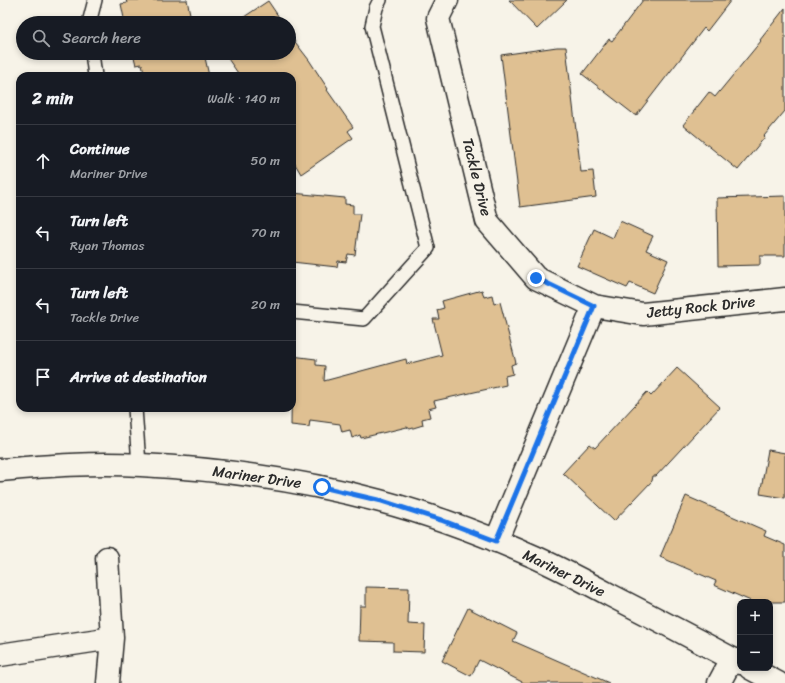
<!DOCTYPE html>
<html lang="en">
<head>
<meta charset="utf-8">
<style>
	:root { --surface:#171b24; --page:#20242c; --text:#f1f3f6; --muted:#9ea1a6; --line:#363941 }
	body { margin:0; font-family:Sriracha,sans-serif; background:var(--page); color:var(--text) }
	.controls { position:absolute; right:12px; bottom:12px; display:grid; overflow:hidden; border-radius:8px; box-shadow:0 2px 6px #0003 }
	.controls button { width:36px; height:36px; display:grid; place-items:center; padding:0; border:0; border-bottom:1px solid var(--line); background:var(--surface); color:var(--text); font:20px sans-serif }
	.stop { position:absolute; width:12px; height:12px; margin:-9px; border:3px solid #1a73e8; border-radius:50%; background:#fff }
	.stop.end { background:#1a73e8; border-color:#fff; box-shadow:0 1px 4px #0008 }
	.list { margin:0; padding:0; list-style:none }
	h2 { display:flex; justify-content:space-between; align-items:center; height:52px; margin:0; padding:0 16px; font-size:17px }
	h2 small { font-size:13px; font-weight:400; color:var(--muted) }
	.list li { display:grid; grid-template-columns:26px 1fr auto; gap:12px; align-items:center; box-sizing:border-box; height:72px; padding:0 16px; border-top:1px solid var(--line) }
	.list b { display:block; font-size:15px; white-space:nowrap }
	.list p { margin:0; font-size:13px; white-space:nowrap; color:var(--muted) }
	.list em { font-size:13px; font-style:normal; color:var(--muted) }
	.icon { flex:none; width:22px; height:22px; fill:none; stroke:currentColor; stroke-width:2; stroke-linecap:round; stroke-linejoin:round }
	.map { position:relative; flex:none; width:785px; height:683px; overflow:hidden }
	.search { position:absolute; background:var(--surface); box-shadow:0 2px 6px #0003; left:16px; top:16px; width:280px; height:44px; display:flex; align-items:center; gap:10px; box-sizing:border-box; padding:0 14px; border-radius:22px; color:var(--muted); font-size:15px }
	.panel { position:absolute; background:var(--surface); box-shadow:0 2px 6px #0003; left:16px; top:72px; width:280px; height:340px; border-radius:12px }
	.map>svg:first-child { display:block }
	.building { fill:#dfc092; stroke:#2b2b2b }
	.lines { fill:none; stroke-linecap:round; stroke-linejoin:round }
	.service-casing { stroke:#2b2b2b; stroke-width:16 }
	.minor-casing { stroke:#2b2b2b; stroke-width:25 }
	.tertiary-casing { stroke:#2b2b2b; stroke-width:25 }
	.service { stroke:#f7f3e8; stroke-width:13 }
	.minor { stroke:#f7f3e8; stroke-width:22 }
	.tertiary { stroke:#f7f3e8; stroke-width:22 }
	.route { stroke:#1a73e8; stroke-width:5 }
	.labels { text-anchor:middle; stroke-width:3; stroke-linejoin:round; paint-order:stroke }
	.street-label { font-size:15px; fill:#2b2b2b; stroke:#f7f3e8 }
</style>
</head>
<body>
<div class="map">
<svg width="785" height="683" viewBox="0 0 785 683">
	<rect width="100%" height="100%" fill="#f7f3e8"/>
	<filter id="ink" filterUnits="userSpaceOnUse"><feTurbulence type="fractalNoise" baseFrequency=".025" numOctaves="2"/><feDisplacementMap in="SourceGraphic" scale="8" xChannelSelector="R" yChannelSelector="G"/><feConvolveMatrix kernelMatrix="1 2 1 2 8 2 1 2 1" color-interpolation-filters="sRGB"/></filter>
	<g filter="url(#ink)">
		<path class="building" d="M 126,0 L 187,0 L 192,23 L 125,23 L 121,4 L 127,3 Z
			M 509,0 L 567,0 L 537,29 Z
			M 643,0 L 731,0 L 707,31 L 704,28 L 636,116 L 582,74 L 609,39 L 612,41 Z
			M 268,1 L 283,23 L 235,23 Z
			M 785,8 L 785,111 L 764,136 L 765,137 L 738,170 L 683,125 L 709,92 L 715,97 L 761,41 L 760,40 Z
			M 289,34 L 309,60 L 328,89 L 327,90 L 353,127 L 348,131 L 353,138 L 301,174 L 292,159 L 292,76 L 240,76 L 224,53 L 289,53 Z
			M 557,47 L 566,47 L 581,172 L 593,171 L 596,197 L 520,207 L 501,55 Z
			M 133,53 L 204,53 L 209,76 L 145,76 L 142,64 L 136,65 Z
			M 292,193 L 345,198 L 345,204 L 353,205 L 353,214 L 360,214 L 355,255 L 348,254 L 346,262 L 338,261 L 337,267 L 292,262 Z
			M 785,196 L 785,256 L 760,256 L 760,265 L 718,266 L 717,198 Z
			M 620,221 L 653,236 L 646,250 L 668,260 L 653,293 L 630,283 L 627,288 L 577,266 L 594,229 L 613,238 Z
			M 482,290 L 484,297 L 492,295 L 494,304 L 500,302 L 516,363 L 511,365 L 513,374 L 505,376 L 506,385 L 434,401 L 436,407 L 428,409 L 430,417 L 422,419 L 423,425 L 410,429 L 407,427 L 361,438 L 360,435 L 352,438 L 350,430 L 342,432 L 340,424 L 310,420 L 309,427 L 291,425 L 292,356 L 316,359 L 316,365 L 325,366 L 324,381 L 406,359 L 407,364 L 442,355 L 433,319 L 439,319 L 437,310 L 444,308 L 442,301 Z
			M 677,368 L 720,407 L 656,476 L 653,476 L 652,481 L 614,521 L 563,473 L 590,444 L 595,448 L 647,392 L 651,396 Z
			M 768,450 L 785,453 L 785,498 L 760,494 Z
			M 686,496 L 766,531 L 764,536 L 785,545 L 785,602 L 753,602 L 714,585 L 716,581 L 660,557 Z
			M 366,587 L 409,588 L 408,624 L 425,625 L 424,652 L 393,651 L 393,642 L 359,641 L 360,606 L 366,606 Z
			M 468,608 L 517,633 L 513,641 L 609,683 L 524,683 L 479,660 L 471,676 L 442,661 Z"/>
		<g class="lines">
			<g class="service-casing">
				<path id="service" d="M 89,23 L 95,0
					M 92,53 L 95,76
					M 292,312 L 364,319 L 428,248 L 372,26 L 376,8 L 380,0
					M 135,408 L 139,465"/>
			</g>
			<g class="minor-casing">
				<path id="minor" d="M 447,0 L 438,18 L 487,221 L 536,278 L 594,306 L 643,314 L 785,299
					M 496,541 L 594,306
					M 107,558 L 112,638 L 108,683
					M 0,655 L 112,638
					M 719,683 L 732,659"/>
			</g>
			<g class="tertiary-casing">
				<path id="tertiary" d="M 0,470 C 47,466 94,462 141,465 C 222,469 302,480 380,501 C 433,515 485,535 535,557 C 561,569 586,582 612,596 C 655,618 697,640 740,663
					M 750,668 L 778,683"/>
			</g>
			<use href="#service" class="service"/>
			<use href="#minor" class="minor"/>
			<use href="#tertiary" class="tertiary"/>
		</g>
	</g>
	<g class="lines" filter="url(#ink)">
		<path class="route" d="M 322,487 L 382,501 L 441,520 L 496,541 L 594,306 L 536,278"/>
	</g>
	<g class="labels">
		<g class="street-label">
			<text transform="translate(477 177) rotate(76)" y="5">Tackle Drive</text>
			<text transform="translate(701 307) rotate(-6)" y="5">Jetty Rock Drive</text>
			<text transform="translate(257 477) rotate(8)" y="5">Mariner Drive</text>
			<text transform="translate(564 573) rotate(26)" y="5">Mariner Drive</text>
		</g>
	</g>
</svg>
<div class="controls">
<button>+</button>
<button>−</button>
</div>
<div class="stop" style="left:322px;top:487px"></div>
<div class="stop end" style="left:536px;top:278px"></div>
<div class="search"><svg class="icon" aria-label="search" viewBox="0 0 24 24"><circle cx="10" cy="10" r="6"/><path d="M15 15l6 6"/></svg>Search here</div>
<section class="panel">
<h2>2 min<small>Walk · 140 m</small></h2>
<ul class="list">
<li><svg class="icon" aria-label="ahead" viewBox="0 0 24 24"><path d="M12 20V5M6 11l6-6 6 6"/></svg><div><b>Continue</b><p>Mariner Drive</p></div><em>50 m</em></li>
<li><svg class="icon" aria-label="left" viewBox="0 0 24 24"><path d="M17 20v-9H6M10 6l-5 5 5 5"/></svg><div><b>Turn left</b><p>Ryan Thomas</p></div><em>70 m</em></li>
<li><svg class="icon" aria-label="left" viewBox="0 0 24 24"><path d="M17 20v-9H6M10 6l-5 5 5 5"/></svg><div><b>Turn left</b><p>Tackle Drive</p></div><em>20 m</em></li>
<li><svg class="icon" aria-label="arrive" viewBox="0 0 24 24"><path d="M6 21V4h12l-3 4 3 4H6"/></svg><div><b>Arrive at destination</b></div></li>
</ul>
</section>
</div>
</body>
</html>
